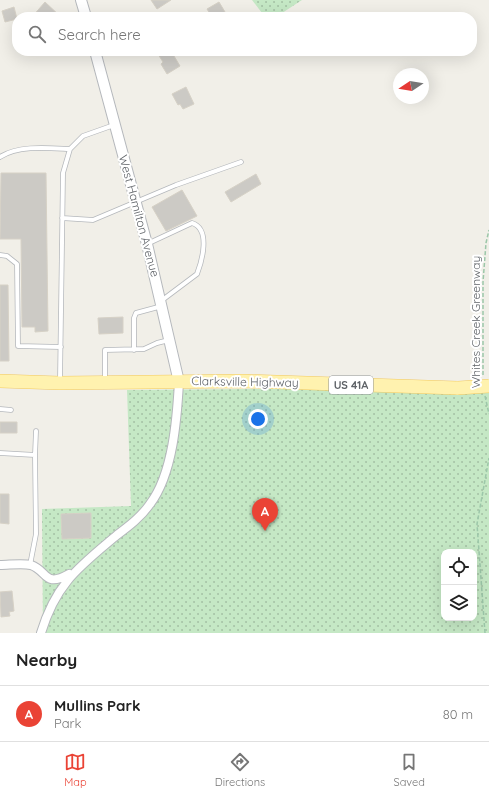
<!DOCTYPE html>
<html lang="en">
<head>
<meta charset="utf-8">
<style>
	:root { --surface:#fff; --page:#f2f2f2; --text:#222; --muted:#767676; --line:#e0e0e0; --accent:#ea4335 }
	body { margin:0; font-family:Quicksand,sans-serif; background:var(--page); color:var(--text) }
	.controls { position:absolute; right:12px; bottom:12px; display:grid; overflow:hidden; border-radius:8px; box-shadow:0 4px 16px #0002 }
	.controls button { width:36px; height:36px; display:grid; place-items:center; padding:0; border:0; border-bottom:1px solid var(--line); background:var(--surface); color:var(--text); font:20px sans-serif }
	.compass { position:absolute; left:393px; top:68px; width:36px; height:36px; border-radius:50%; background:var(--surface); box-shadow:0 4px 16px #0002; rotate:258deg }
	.you { position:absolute; left:258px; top:419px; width:14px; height:14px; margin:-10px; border:3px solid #fff; border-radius:50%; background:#1a73e8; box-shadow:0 0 0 6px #1a73e833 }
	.badge { display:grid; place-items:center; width:26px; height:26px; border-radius:50%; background:var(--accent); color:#fff; font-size:13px; font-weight:700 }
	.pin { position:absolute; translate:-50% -33px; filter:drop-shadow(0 1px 2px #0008) }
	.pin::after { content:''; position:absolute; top:21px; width:14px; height:12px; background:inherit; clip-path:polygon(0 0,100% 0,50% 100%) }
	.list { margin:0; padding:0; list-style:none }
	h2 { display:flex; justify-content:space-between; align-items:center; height:52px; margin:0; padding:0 16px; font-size:17px }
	h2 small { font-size:13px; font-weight:400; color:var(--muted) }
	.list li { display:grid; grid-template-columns:26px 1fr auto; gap:12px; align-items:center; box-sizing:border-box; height:56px; padding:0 16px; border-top:1px solid var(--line) }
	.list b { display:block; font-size:15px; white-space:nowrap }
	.list p { margin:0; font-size:13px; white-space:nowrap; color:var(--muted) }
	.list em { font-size:13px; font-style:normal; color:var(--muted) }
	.icon { flex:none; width:22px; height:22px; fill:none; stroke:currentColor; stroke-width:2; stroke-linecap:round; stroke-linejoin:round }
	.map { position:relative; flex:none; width:489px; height:633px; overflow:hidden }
	.search { position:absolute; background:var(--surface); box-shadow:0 4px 16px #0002; left:12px; right:12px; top:12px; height:44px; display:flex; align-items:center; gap:10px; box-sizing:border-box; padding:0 14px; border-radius:16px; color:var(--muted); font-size:15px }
	.sheet { height:108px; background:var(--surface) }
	nav { display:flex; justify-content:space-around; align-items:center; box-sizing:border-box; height:56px; border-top:1px solid var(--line); background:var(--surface); font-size:11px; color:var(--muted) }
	nav a { display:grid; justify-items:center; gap:2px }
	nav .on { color:var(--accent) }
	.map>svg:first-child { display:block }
	.grass { fill:url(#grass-dots); fill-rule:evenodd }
	.building { fill:#cccac5; stroke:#d6d1c6 }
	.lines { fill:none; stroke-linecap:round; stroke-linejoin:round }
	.service-casing { stroke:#b5b8bc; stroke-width:5.5 }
	.minor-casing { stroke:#b5b8bc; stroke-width:10 }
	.tertiary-casing { stroke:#b5b8bc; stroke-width:12 }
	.primary-casing { stroke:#f2c960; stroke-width:14 }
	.path { stroke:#9cc7a9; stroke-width:1.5; stroke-dasharray:4 2; stroke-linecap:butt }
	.service { stroke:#fff; stroke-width:4 }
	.minor { stroke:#fff; stroke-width:8 }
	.tertiary { stroke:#fff; stroke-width:10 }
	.primary { stroke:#fff2af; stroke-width:13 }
	.primary-bridge-casing { stroke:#f2c960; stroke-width:14; stroke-linecap:butt }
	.primary-bridge { stroke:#fff2af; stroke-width:13 }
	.labels { text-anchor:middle; stroke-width:4; stroke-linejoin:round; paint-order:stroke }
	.shield { fill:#fff; stroke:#8f9295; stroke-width:1 }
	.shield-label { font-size:11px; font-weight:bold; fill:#5f6368 }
	.street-label { font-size:12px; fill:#5f6368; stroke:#fff }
</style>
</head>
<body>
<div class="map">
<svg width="489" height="633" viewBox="0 0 489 633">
	<defs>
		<pattern id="grass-dots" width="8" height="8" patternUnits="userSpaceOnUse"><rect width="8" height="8" fill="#c5e8c5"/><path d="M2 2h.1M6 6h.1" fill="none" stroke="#a3c0a4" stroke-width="1.8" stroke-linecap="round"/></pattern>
	</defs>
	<rect width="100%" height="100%" fill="#f1efe8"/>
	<path class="grass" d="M 252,0 L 302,0 L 276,17 L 265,17 Z
		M 371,388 L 489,388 L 489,633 L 43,633 L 42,509 L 131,506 L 127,390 ZM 444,552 L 474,552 L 474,618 L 444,618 Z"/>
	<path class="building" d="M 151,0 L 171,0 L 157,9 Z
		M 45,2 L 61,17 L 32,17 Z
		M 219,2 L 228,17 L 212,17 L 207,9 Z
		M 14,7 L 17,19 L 5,22 L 2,11 Z
		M 156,51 L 171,51 L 180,66 L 167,74 L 161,64 L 163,62 Z
		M 186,87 L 194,104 L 183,109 L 180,104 L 178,105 L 172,94 Z
		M 1,173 L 46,173 L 48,331 L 35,332 L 35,327 L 22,327 L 21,239 L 0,239 Z
		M 256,174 L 261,184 L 231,202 L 225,192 Z
		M 182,190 L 197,216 L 166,231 L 152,207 Z
		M 0,285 L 8,285 L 9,361 L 0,361 Z
		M 123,317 L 123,333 L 99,334 L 98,318 Z
		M 0,422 L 17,422 L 17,433 L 0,433 Z
		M 0,494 L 9,494 L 9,524 L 0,523 Z
		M 91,513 L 91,538 L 62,539 L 61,514 Z
		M 12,591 L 14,611 L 9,612 L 10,616 L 1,617 L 0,592 Z"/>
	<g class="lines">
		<g class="service-casing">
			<path id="service" d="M 0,157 C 19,145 48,148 70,149
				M 62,218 L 93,220 L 176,185 L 241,162
				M 147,244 L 192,223 C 211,229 202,261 197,274 L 161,301
				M 0,255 L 7,256 L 17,264 L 18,346 L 61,347
				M 134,350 L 134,318 L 136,313 L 162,306
				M 60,380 L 63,173 L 70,149 L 83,136 L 114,125
				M 105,380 L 105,350 L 144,349 L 157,343 L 169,340
				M 0,409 L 11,410
				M 0,453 L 35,455 L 36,431
				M 30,565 L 36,534 L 35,455"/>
		</g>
		<g class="minor-casing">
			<path id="minor" d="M 0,565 C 9,565 22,563 31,565 C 48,571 44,588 69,574
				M 41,633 C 56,583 79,567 117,535 C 129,526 141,517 150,504 C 173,474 177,418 179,382"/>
		</g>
		<g class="tertiary-casing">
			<path id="tertiary" d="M 81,0 L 86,17
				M 95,51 L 147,244 L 179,382"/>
		</g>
		<g class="primary-casing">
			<path id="primary" d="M 0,381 L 60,383 L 243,381 L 458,388"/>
		</g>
		<path class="path" d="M 483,375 L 483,282 L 486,243 L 489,230
			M 485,396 L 489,414
			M 485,633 L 477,524 L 489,458"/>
		<use href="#service" class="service"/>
		<use href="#minor" class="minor"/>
		<use href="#tertiary" class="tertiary"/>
		<use href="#primary" class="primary"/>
		<g class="primary-bridge-casing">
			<path id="primary-bridge" d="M 458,388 L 489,386"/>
		</g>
		<use href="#primary-bridge" class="primary-bridge"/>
	</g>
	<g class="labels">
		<rect class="shield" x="329" y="376" width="44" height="18" rx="3"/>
		<g class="shield-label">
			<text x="351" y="389">US 41A</text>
		</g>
		<g class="street-label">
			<text transform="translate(139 216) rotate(75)" y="4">West Hamilton Avenue</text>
			<text transform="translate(476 322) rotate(-90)" y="4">Whites Creek Greenway</text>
			<text transform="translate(245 382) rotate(1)" y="4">Clarksville Highway</text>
		</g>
	</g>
</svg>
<div class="controls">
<button><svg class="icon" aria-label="locate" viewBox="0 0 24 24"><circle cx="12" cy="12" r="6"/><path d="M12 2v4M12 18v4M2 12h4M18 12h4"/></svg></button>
<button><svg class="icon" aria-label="layers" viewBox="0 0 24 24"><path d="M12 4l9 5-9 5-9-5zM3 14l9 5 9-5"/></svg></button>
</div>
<svg class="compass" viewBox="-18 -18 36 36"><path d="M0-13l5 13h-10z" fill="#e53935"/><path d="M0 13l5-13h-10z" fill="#767676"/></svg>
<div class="you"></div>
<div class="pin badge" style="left:265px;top:531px">A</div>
<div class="search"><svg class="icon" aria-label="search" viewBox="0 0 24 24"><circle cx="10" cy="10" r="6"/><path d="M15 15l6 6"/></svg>Search here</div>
</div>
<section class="sheet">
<h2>Nearby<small></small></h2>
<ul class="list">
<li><span class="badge">A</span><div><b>Mullins Park</b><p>Park</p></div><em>80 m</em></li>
</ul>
</section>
<nav>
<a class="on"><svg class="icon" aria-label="map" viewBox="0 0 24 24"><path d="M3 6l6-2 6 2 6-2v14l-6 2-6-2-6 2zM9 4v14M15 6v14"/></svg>Map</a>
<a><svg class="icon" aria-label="directions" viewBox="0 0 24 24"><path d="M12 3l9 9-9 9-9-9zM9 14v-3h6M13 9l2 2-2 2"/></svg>Directions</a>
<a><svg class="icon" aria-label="saved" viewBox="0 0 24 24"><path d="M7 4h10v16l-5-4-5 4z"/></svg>Saved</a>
</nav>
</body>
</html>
